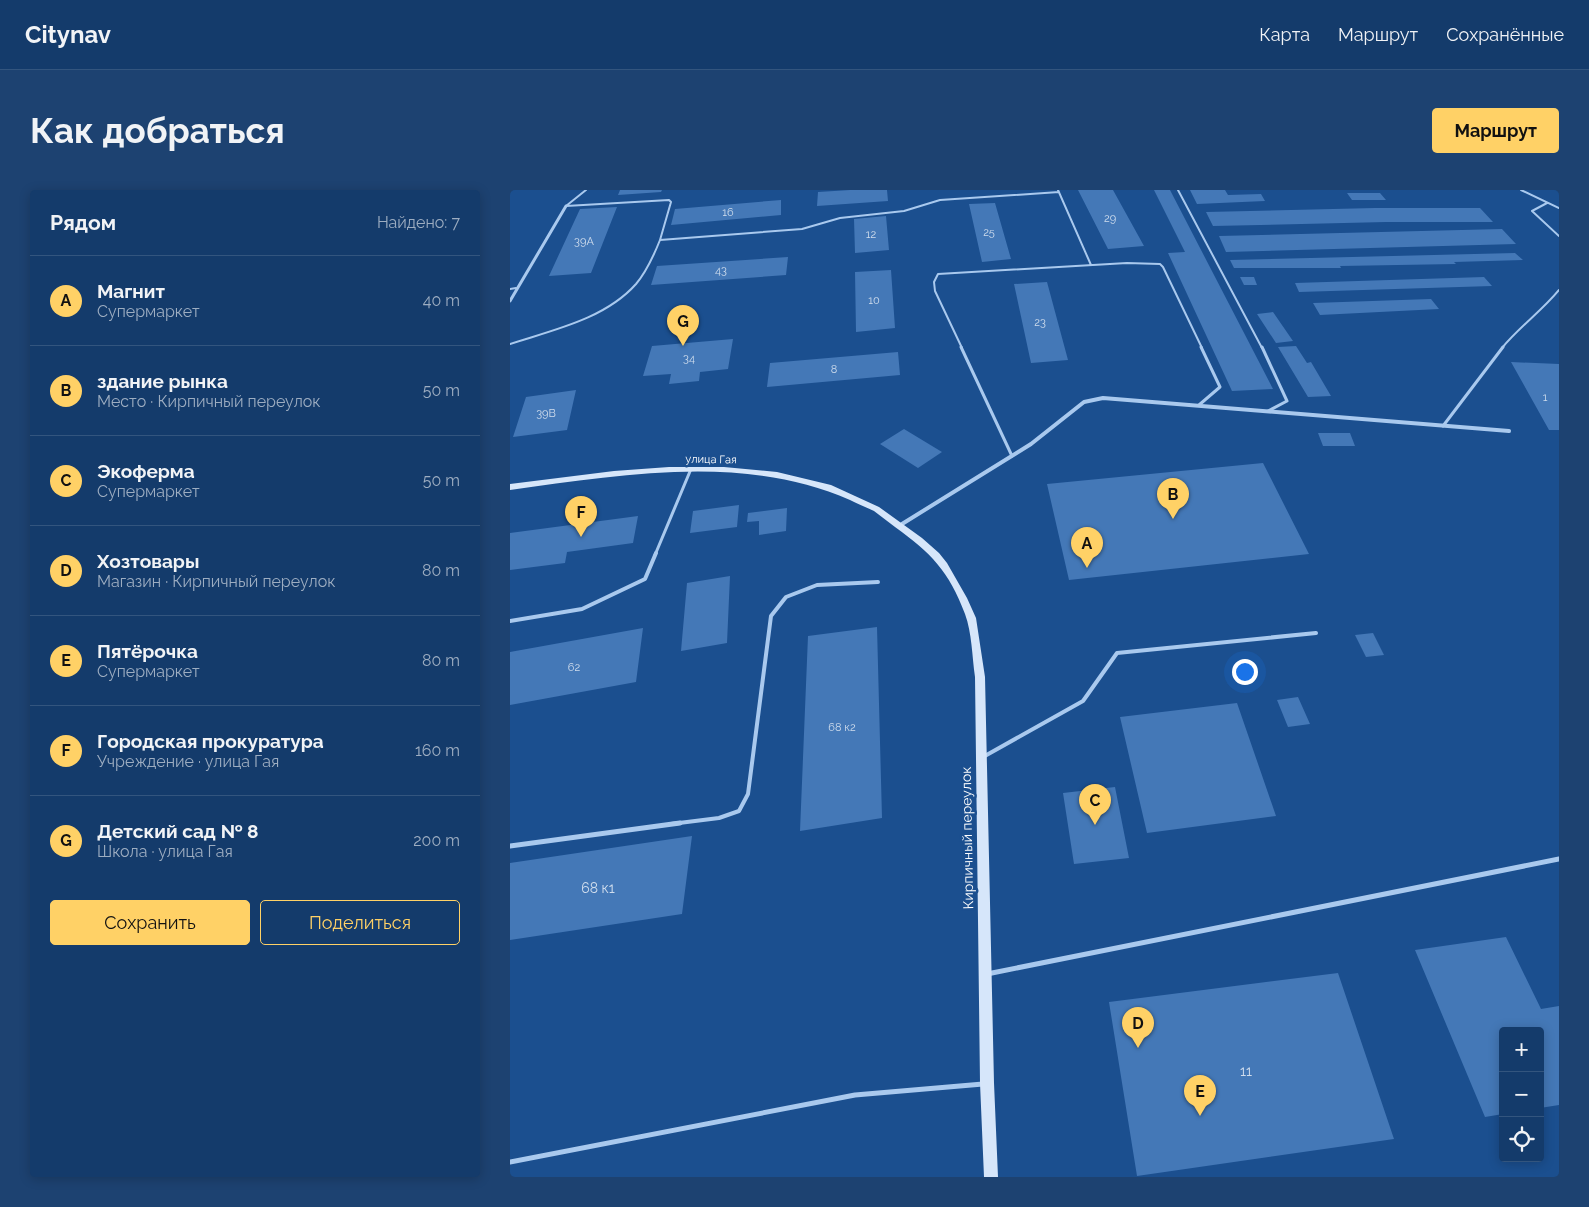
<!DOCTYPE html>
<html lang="ru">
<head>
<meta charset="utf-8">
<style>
	:root { --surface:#143b6b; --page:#1d4271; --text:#f1f3f6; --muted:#9dadc1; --line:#33557e; --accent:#ffd166 }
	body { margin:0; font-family:Raleway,sans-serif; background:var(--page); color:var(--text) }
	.controls { position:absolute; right:15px; bottom:15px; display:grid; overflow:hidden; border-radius:5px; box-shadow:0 2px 12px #0003 }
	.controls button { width:45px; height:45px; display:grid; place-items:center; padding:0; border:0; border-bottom:1px solid var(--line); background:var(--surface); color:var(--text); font:25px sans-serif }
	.you { position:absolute; left:734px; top:481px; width:18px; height:18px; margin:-12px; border:4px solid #fff; border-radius:50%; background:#1a73e8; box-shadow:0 0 0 8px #1a73e833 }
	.badge { display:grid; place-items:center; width:32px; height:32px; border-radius:50%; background:var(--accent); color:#111; font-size:16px; font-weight:700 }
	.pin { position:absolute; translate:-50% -41px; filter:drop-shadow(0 1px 2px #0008) }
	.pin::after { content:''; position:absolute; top:26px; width:18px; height:15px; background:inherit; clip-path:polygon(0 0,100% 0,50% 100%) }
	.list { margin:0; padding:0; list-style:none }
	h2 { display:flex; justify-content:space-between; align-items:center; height:65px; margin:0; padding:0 20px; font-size:21px }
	h2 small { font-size:16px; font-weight:400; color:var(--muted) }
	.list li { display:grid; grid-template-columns:32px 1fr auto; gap:15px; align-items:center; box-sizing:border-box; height:90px; padding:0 20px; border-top:1px solid var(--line) }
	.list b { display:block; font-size:19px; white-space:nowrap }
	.list p { margin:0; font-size:16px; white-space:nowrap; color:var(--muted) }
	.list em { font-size:16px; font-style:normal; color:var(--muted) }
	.actions { display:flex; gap:10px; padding:15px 20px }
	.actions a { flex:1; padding:11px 0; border:1px solid var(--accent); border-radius:5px; text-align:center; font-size:18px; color:var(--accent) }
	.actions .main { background:var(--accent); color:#111 }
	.icon { flex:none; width:28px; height:28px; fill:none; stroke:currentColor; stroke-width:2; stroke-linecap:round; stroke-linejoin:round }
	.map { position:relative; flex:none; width:1049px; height:987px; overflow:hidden; border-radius:5px }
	header { display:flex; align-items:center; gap:30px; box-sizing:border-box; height:70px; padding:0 25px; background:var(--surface); border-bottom:1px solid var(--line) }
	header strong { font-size:24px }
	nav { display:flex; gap:28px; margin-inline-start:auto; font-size:18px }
	.intro { display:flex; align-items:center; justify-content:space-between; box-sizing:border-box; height:120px; padding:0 30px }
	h1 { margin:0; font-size:35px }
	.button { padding:12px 22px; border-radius:5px; background:var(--accent); color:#111; font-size:18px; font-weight:700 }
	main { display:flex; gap:30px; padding:0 30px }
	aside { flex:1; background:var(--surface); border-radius:5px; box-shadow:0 2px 12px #0003 }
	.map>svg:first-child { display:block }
	.building { fill:#4478b7 }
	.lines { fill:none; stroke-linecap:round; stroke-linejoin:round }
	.service-far3 { stroke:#a9c9ee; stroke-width:2 }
	.service-far2 { stroke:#a9c9ee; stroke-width:3 }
	.service-far1 { stroke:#a9c9ee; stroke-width:4 }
	.service { stroke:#a9c9ee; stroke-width:5 }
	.minor-far1 { stroke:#a9c9ee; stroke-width:3 }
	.minor { stroke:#a9c9ee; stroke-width:4 }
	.secondary { fill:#d6e6fa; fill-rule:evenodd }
	.labels { text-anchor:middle; stroke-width:5; stroke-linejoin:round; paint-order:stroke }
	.number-label { font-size:11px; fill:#d0dded }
	.far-street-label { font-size:11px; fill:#fff; stroke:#1b4f8f }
	.street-label { font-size:14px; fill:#fff; stroke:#1b4f8f }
	.near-number-label { font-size:14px; fill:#d0dded }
</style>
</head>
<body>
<header>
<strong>Citynav</strong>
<nav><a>Карта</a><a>Маршрут</a><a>Сохранённые</a></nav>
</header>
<div class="intro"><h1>Как добраться</h1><a class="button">Маршрут</a></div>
<main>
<aside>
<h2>Рядом<small>Найдено: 7</small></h2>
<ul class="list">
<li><span class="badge">A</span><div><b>Магнит</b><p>Супермаркет</p></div><em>40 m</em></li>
<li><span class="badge">B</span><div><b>здание рынка</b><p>Место · Кирпичный переулок</p></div><em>50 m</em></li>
<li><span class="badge">C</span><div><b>Экоферма</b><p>Супермаркет</p></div><em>50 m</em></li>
<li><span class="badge">D</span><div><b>Хозтовары</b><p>Магазин · Кирпичный переулок</p></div><em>80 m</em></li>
<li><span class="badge">E</span><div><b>Пятёрочка</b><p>Супермаркет</p></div><em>80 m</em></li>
<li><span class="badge">F</span><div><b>Городская прокуратура</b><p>Учреждение · улица Гая</p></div><em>160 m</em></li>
<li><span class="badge">G</span><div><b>Детский сад № 8</b><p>Школа · улица Гая</p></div><em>200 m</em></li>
</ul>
<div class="actions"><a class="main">Сохранить</a><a>Поделиться</a></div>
</aside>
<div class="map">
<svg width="1049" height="987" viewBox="0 0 1049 987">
	<rect width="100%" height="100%" fill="#1b4f8f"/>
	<path class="building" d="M 110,0 L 152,0 L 151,2 L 108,5 Z
		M 340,0 L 377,0 L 378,11 L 307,16 L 308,2 Z
		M 568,0 L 603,0 L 634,56 L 598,59 Z
		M 644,0 L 660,0 L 763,199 L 722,201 L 658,63 L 675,62 Z
		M 680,0 L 715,0 L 718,5 L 751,4 L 755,11 L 687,14 Z
		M 837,3 L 870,3 L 876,10 L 842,10 Z
		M 271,10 L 271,25 L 161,35 L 165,19 Z
		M 485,13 L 501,69 L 472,72 L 459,14 Z
		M 107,17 L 81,83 L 39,86 L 70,19 Z
		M 865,18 L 970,18 L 983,32 L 876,32 L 703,36 L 696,22 Z
		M 376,26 L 379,60 L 345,63 L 344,29 Z
		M 992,39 L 1006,54 L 716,62 L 709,46 Z
		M 1005,63 L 1013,70 L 944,72 L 946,74 L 830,76 L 831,78 L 724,78 L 720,70 Z
		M 278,67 L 276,85 L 141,95 L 147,76 Z
		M 381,80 L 385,138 L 346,142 L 345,82 Z
		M 730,87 L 744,87 L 747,95 L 734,95 Z
		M 974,87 L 982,96 L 789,102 L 785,93 Z
		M 537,92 L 558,170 L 521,173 L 504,94 Z
		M 921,109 L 929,119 L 810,125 L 803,113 Z
		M 763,122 L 783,151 L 766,153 L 747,124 Z
		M 223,149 L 218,179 L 190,182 L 189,191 L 159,194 L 161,184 L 133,186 L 142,156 Z
		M 786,156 L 797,173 L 801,172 L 821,206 L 798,207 L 768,157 Z
		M 388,162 L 390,185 L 257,197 L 260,173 Z
		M 1001,172 L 1049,174 L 1049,240 L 1039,240 Z
		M 66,200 L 57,240 L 3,247 L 16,207 Z
		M 394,239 L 432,262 L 408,278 L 370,254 Z
		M 808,243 L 840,243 L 845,256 L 813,256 Z
		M 753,273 L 799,364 L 559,390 L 537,294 Z
		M 229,315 L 227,337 L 180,343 L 183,321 Z
		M 277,318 L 276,341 L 249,345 L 249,331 L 237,332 L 238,323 Z
		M 128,326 L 123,353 L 57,362 L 55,373 L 0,380 L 0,343 Z
		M 220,386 L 217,453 L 171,461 L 177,393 Z
		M 367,437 L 372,628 L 290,641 L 298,446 Z
		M 133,438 L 126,492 L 0,515 L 0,462 Z
		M 863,443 L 874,465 L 856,467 L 845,445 Z
		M 788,507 L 800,534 L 778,537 L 767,510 Z
		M 727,513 L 766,626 L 637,643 L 610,527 Z
		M 605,597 L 619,668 L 564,674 L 553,603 Z
		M 182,646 L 172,724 L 0,750 L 0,673 Z
		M 996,747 L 1031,819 L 1049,816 L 1049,915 L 1030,918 L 1030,841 L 993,841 L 993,924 L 975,927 L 905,760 Z
		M 828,783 L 884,949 L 627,986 L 599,812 Z"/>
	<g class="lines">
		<path class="service-far3" d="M 548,0 L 581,75
			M 668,0 L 752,158
			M 1011,0 L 1049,18
			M 1037,13 L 1022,21 L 1049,46
			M 56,16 L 159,10 L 161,12 L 150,50
			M 56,16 L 76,0
			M 0,99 L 6,98
			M 0,154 C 43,140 95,129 126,94 C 137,81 144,65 150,50 L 292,39 L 330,28 L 394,21 L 430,10 L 549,2
			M 452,158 L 425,101 L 424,92 L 428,84 L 617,73 L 650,74 L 653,77 L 692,158
			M 992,158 C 1009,137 1032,121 1049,100"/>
		<path class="service-far2" d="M 451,157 L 502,266
			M 752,157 L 777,211 L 758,221
			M 689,215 L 710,197 L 691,157
			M 933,236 L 993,157
			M 145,365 L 181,279"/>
		<path class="service-far1" d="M 0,431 L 72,419 L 135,389 L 146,363
			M 473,567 L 573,511 L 607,463 L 806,443
			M 161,634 L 209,628 L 229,621 L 238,604 L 261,426 L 276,407 L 307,395 L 368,392"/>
		<path class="service" d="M 0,656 L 170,633
			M 477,784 L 1049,669
			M 0,972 L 345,905 L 473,894"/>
		<path class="minor-far1" d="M 0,111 L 56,16"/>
		<path class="minor" d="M 392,334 L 521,254 L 574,212 L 593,208 L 999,241"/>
		<path class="secondary" d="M 159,277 L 214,277 L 267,282 L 321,295 L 369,317 L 412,348 L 429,363 L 437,373 L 457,408 L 466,428 L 475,487 L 484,893 L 488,987 L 474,987 L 470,893 L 465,487 C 462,466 462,443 455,424 C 439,381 421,363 385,337 C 378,332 371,326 364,321 C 356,317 347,314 340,310 C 234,263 111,285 0,300 L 0,294 L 104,281 Z"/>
	</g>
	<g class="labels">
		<g class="number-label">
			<text x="218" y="26">16</text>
			<text x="600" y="32">29</text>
			<text x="479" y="46">25</text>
			<text x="361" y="48">12</text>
			<text x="74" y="55">39А</text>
			<text x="211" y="84">43</text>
			<text x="364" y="114">10</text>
			<text x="530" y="136">23</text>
			<text x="179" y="172">34</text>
			<text x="324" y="183">8</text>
			<text x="1035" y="211">1</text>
			<text x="36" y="227">39В</text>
			<text x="64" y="481">62</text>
			<text x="332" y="541">68 к2</text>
		</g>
		<g class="far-street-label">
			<text transform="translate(201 269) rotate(1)" y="4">улица Гая</text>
		</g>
		<g class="street-label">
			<text transform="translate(457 648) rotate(-91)" y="5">Кирпичный переулок</text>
		</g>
		<g class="near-number-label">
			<text x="88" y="703">68 к1</text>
			<text x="736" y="886">11</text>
		</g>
	</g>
</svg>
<div class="controls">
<button>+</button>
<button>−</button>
<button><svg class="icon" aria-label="locate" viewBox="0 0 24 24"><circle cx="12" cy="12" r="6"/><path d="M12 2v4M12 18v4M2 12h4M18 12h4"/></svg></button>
</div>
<div class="you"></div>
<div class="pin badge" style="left:577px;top:378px">A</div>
<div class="pin badge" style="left:663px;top:329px">B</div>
<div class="pin badge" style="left:585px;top:635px">C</div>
<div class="pin badge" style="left:628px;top:858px">D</div>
<div class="pin badge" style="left:690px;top:926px">E</div>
<div class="pin badge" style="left:71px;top:347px">F</div>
<div class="pin badge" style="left:173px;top:156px">G</div>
</div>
</main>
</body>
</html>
